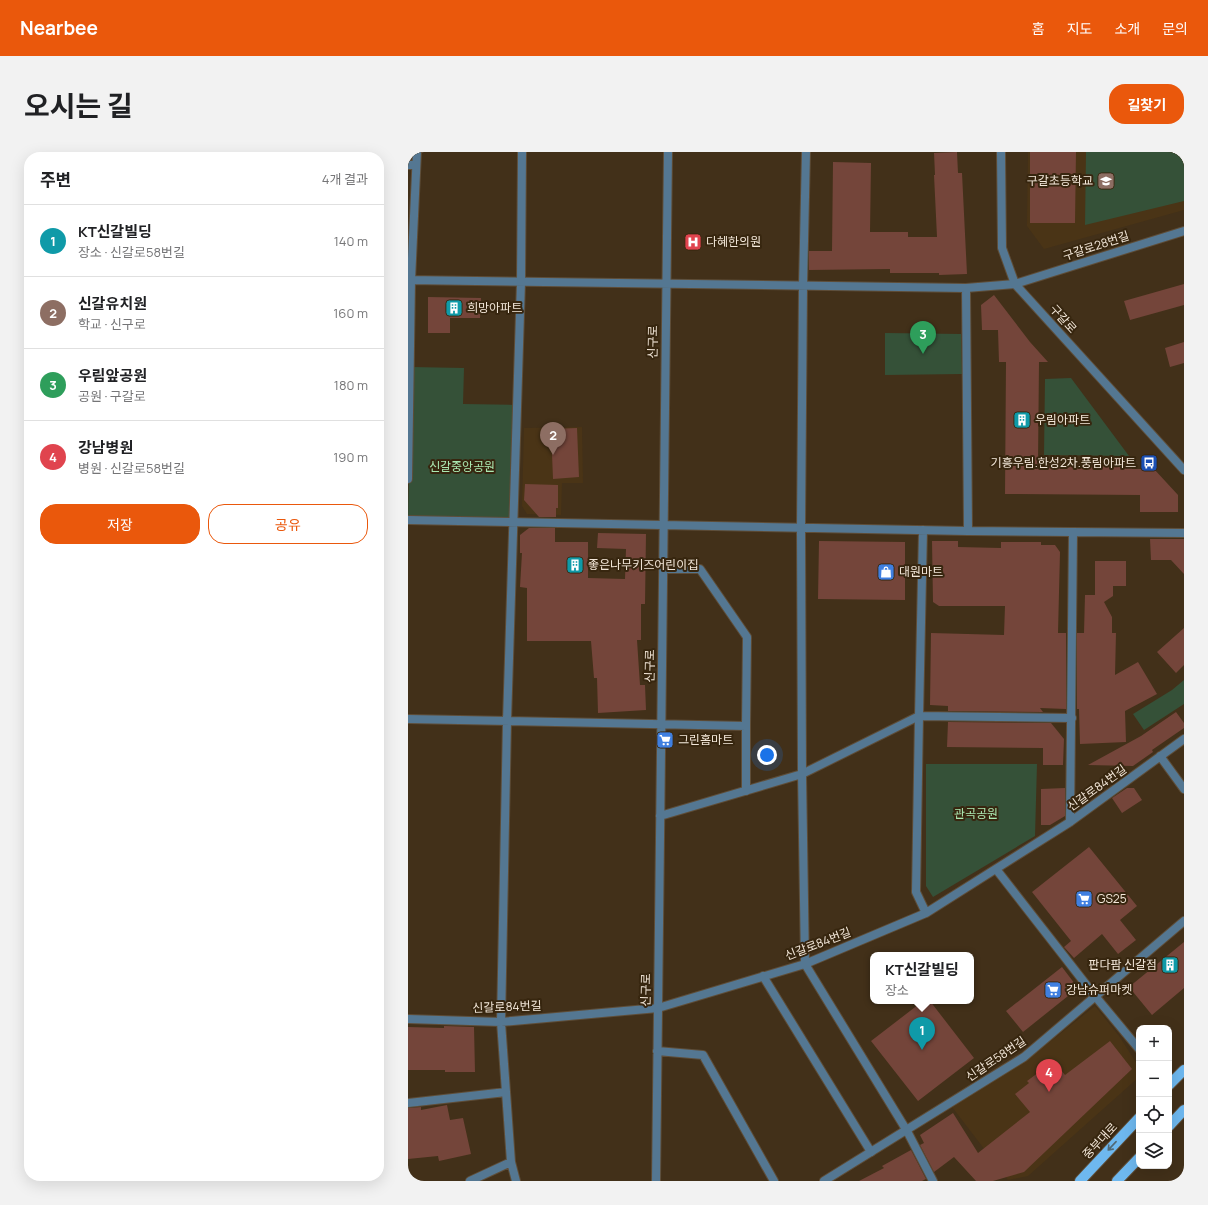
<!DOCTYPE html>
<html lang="ko">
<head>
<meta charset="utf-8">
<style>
	:root { --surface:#fff; --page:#f2f2f2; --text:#202124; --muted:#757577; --line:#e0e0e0; --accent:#ea580c }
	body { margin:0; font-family:Manrope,"Noto Sans KR",sans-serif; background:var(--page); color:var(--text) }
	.controls { position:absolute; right:12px; bottom:12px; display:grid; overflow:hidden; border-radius:8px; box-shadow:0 4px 16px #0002 }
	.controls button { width:36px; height:36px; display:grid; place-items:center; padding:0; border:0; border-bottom:1px solid var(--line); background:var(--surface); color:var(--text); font:20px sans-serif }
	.you { position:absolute; left:359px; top:603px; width:14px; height:14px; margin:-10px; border:3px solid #fff; border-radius:50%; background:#1a73e8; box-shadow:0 0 0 6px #1a73e833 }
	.badge { display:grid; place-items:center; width:26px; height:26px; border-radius:50%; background:var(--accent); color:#fff; font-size:13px; font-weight:700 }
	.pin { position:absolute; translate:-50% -33px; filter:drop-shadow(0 1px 2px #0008) }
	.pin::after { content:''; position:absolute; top:21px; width:14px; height:12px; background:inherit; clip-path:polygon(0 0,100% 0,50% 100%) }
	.popup { position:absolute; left:462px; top:800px; width:104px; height:52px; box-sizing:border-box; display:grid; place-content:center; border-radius:8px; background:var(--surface); filter:drop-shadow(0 1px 3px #0005); font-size:13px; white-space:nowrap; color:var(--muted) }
	.popup b { font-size:15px; color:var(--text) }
	.popup::after { content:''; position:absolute; left:50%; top:100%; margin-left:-8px; border:8px solid transparent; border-top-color:var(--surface) }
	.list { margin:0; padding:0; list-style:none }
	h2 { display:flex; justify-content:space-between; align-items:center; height:52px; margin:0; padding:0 16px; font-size:17px }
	h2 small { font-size:13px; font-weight:400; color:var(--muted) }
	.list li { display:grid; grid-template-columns:26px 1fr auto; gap:12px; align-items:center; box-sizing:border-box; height:72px; padding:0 16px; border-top:1px solid var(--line) }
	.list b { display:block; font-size:15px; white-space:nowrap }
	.list p { margin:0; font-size:13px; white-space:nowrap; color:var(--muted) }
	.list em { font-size:13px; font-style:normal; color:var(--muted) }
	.actions { display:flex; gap:8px; padding:12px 16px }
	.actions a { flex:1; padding:9px 0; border:1px solid var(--accent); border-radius:16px; text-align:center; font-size:14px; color:var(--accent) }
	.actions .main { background:var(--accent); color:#fff }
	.icon { flex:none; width:22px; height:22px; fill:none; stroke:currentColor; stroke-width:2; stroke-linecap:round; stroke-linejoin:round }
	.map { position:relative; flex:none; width:776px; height:1029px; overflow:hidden; border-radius:16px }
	header { display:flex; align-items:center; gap:24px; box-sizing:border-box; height:56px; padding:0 20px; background:var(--accent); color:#fff }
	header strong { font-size:19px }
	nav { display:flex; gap:22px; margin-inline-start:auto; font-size:14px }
	.intro { display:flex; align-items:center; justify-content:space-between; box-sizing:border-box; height:96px; padding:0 24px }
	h1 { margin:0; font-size:28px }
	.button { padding:10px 18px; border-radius:16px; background:var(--accent); color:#fff; font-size:14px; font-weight:700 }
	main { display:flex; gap:24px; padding:0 24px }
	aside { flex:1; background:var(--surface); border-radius:16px; box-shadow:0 4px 16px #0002 }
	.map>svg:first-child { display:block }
	.built { fill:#4a3416 }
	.green { fill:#355138 }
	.building { fill:#74453a }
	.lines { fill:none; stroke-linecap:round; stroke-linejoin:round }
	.minor-casing { stroke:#5e4d38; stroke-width:10 }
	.tertiary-casing { stroke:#5e4d38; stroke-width:10 }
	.primary-casing { stroke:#5e4d38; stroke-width:12 }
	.minor { stroke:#547792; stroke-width:8 }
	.tertiary { stroke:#547792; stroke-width:8 }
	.primary { stroke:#6eb8ef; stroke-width:10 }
	.oneway { stroke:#506874 }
	.labels { text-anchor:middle; stroke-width:4; stroke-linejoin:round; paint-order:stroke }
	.poi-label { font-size:12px; fill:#f3e7d9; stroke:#37260f; text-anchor:start }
	.street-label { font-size:12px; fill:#f3e7d9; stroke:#37260f }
	.park-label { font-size:12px; fill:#abe9b2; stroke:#37260f }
</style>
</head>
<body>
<header>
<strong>Nearbee</strong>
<nav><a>홈</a><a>지도</a><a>소개</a><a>문의</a></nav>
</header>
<div class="intro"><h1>오시는 길</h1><a class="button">길찾기</a></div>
<main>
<aside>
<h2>주변<small>4개 결과</small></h2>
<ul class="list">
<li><span class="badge" style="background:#0f9aa8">1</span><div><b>KT신갈빌딩</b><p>장소 · 신갈로58번길</p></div><em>140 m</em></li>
<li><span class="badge" style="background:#8d6e63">2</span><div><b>신갈유치원</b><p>학교 · 신구로</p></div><em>160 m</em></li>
<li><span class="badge" style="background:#2e9e5b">3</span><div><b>우림앞공원</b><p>공원 · 구갈로</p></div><em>180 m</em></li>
<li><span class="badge" style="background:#e0444e">4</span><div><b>강남병원</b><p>병원 · 신갈로58번길</p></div><em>190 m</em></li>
</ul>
<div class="actions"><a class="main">저장</a><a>공유</a></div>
</aside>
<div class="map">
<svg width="776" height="1029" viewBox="0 0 776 1029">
	<rect width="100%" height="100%" fill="#423019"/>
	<path class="built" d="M 620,0 L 776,0 L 776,58 L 636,97 L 619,74 Z
		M 174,275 L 175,331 L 154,331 L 153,363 L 119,362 L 114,354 L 116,276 Z
		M 687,854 L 711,884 L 731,915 L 731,925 L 620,1024 L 600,1028 L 544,955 L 623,905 Z"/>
	<path class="green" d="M 678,0 L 776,0 L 776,49 L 677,73 Z
		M 477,181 L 553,182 L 554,222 L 477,223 Z
		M 3,215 L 56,216 L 55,252 L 109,253 L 106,370 L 0,368 Z
		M 663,226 L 721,304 L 636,303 L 637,227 Z
		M 776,528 L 776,552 L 736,578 L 725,562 L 764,538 Z
		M 518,612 L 629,612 L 627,684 L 525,745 L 518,734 Z"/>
	<path class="building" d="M 549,0 L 550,21 L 554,21 L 559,122 L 531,123 L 531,121 L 482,121 L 482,117 L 401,118 L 401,99 L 424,99 L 425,10 L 463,11 L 462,80 L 500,80 L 500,85 L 529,85 L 526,23 L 527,23 L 526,1 Z
		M 622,0 L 668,0 L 667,71 L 622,71 Z
		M 776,132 L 776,153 L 722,168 L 716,149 Z
		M 586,143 L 622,190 L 640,210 L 631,210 L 630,311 L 724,312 L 724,317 L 746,317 L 770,343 L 770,360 L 732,360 L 732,343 L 597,342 L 598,210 L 591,210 L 590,178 L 574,178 L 573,153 Z
		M 20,145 L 73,146 L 72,166 L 42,166 L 42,181 L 20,181 Z
		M 776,190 L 776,211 L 762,215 L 757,196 Z
		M 169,276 L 171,325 L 145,327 L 143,277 Z
		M 117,332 L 150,333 L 150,356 L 148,356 L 148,365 L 131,365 L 116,348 Z
		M 121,376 L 147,376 L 147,390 L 180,390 L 180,426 L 217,427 L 218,397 L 189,396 L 190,381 L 238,382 L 237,452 L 233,452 L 233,488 L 229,488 L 232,533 L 237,533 L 238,558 L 190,561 L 189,526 L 186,526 L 183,489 L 119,489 L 119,436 L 112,435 L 114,401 L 112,401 L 112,383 Z
		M 742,387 L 776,387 L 776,422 L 763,408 L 743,408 Z
		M 411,389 L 497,390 L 497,448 L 410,447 Z
		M 524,389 L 550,389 L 550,395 L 593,396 L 593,390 L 633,390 L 633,393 L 647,393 L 652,400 L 650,481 L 658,481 L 658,557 L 632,556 L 635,560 L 540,559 L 540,554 L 522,553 L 523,481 L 596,483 L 597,454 L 531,454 L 525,450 Z
		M 687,409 L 718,409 L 718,434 L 705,434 L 705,444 L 696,450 L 704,465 L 704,481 L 708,481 L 707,523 L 730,510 L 749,542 L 717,559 L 718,590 L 672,592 L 671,557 L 669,557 L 669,481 L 676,481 L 677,443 L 687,443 Z
		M 776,476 L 776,513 L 768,521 L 749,500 Z
		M 768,560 L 776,571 L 776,576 L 744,598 L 745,600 L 725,614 L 680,613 L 733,584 Z
		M 540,570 L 643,571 L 656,587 L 655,613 L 635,613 L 635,596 L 539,595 Z
		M 657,636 L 657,664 L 642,673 L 633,673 L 633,637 Z
		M 719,636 L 726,636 L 734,648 L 714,661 L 704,646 Z
		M 681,695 L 729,754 L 712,768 L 728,788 L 710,802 L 694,782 L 666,806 L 656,795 L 663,789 L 624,740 Z
		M 776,790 L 776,836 L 744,863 L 721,835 Z
		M 654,815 L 670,836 L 615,880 L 598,859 Z
		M 515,849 L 522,849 L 566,906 L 510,949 L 463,889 Z
		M 36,874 L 66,875 L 67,920 L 37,920 L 37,918 L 0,918 L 0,875 L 36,876 Z
		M 702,889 L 724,917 L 616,1020 L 585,1029 L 568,1029 L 546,1005 L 526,1020 L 512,993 L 516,991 L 512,983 L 545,961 L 570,1001 L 622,960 L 607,942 L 621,931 L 619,929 L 646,909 L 657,923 Z
		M 39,953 L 42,968 L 55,966 L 63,1002 L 31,1009 L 30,1004 L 0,1007 L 0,956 L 13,955 L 13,958 Z
		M 503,998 L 518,1027 L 514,1029 L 451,1029 L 476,1016 L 474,1014 Z"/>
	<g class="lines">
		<g class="minor-casing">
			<path id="minor" d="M 398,0 L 395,134 L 393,376 L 394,622 L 397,812 L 499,979 L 525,1029
				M 0,13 L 8,13
				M 0,128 L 558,136 L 607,132
				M 558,136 L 560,379
				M 0,327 L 3,128 L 9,0
				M 0,368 L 560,379 L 776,381
				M 515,378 L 511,564 L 508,740 L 518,761
				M 0,567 L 338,574 L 339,485 L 292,417 L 255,417
				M 752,604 L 776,637
				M 338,639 L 338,574
				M 252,664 L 394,622 L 511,564 L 664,566
				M 662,670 L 665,380
				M 588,717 L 687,844 L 731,897
				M 355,824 L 463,1000
				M 0,867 L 93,870 L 250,856 L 397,812 L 518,761 L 662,670 L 776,587
				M 249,899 L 295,903 L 366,1029
				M 0,951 L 98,940
				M 62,1029 L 103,1010
				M 108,1029 L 103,1010 L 93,870 L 99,569 L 113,130 L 114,0
				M 248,1029 L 260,0"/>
		</g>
		<g class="tertiary-casing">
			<path id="tertiary" d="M 593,0 L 594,96 L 607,132 L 776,318
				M 607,132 L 776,79
				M 416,1029 L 616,905 L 776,769"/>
		</g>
		<g class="primary-casing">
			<path id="primary" d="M 761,933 L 776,918
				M 761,974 L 776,958
				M 672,1029 L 731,966
				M 709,1029 L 731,1006"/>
		</g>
		<use href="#minor" class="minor"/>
		<use href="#tertiary" class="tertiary"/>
		<use href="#primary" class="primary"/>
	</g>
	<defs><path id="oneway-shaft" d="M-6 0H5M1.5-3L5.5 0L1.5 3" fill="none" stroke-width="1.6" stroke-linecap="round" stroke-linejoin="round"/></defs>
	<use class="oneway" href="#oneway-shaft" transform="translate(704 994) rotate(133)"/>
	<defs>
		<g id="school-square" transform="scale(0.9)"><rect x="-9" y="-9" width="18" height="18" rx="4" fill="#8d6e63" stroke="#37260f"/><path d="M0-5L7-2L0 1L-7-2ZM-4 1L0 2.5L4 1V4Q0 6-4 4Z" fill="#fff"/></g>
		<g id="hospital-square" transform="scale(0.9)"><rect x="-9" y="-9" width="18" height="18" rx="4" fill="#e0444e" stroke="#37260f"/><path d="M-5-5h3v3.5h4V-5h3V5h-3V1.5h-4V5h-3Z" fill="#fff"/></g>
		<g id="building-square" transform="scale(0.9)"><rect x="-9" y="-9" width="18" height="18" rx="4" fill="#0f9aa8" stroke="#37260f"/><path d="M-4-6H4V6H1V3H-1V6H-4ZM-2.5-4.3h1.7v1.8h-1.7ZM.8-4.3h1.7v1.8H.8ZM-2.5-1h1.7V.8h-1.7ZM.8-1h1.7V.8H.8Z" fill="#fff"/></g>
		<g id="bus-square" transform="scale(0.9)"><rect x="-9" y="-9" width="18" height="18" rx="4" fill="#1a4fb4" stroke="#37260f"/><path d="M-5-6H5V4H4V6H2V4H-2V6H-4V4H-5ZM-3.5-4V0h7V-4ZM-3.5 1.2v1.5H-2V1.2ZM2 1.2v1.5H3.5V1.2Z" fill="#fff"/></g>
		<g id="shop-square" transform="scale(0.9)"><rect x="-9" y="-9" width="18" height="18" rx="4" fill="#3f7fe0" stroke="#37260f"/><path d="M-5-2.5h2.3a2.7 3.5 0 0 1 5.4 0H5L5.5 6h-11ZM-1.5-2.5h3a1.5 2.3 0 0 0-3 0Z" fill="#fff"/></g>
		<g id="supermarket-square" transform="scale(0.9)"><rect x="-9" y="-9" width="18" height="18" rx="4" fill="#3f7fe0" stroke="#37260f"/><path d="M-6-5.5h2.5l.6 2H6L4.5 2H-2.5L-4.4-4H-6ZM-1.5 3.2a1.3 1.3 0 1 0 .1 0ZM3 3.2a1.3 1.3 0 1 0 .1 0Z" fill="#fff"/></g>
	</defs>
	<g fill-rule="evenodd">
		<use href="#school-square" x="698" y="29"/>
		<use href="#hospital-square" x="285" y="90"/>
		<use href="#building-square" x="46" y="156"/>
		<use href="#building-square" x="614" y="268"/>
		<use href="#bus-square" x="741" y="311"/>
		<use href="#building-square" x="167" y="413"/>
		<use href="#shop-square" x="478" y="420"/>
		<use href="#supermarket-square" x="257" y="588"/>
		<use href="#supermarket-square" x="676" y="747"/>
		<use href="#building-square" x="762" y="813"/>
		<use href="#supermarket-square" x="645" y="838"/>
	</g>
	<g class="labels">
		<g class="poi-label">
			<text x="685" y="33" text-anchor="end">구갈초등학교</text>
			<text x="298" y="94">다혜한의원</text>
			<text x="59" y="160">희망아파트</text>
			<text x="627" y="272">우림아파트</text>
			<text x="728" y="315" text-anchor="end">기흥우림.한성2차.풍림아파트</text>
			<text x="180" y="417">좋은나무키즈어린이집</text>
			<text x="491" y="424">대원마트</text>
			<text x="270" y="592">그린홈마트</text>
			<text x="689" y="751">GS25</text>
			<text x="749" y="817" text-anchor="end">판다팜 신갈점</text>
			<text x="658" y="842">강남슈퍼마켓</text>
		</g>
		<g class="street-label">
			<text transform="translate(688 94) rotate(-18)" y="4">구갈로28번길</text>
			<text transform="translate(655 167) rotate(48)" y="4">구갈로</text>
			<text transform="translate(245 190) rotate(-89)" y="4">신구로</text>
			<text transform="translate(242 514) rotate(-89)" y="4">신구로</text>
			<text transform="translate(689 636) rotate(-36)" y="4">신갈로84번길</text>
			<text transform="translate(410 792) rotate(-21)" y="4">신갈로84번길</text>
			<text transform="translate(238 838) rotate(-89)" y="4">신구로</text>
			<text transform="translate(99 855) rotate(-2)" y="4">신갈로84번길</text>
			<text transform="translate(588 907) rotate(-34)" y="4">신갈로58번길</text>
			<text transform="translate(692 989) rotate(-47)" y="4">중부대로</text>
		</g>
		<g class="park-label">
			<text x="54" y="319">신갈중앙공원</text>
			<text x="568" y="666">관곡공원</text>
		</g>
	</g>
</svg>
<div class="controls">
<button>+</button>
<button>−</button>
<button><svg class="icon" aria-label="locate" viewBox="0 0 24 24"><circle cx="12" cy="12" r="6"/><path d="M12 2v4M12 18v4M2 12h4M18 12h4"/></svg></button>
<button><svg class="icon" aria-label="layers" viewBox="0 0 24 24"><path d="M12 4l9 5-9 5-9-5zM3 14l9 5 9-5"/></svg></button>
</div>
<div class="you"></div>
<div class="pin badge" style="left:514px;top:898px;background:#0f9aa8">1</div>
<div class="popup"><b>KT신갈빌딩</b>장소</div>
<div class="pin badge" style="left:145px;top:303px;background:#8d6e63">2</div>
<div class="pin badge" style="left:515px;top:202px;background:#2e9e5b">3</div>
<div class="pin badge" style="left:641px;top:940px;background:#e0444e">4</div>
</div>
</main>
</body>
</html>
